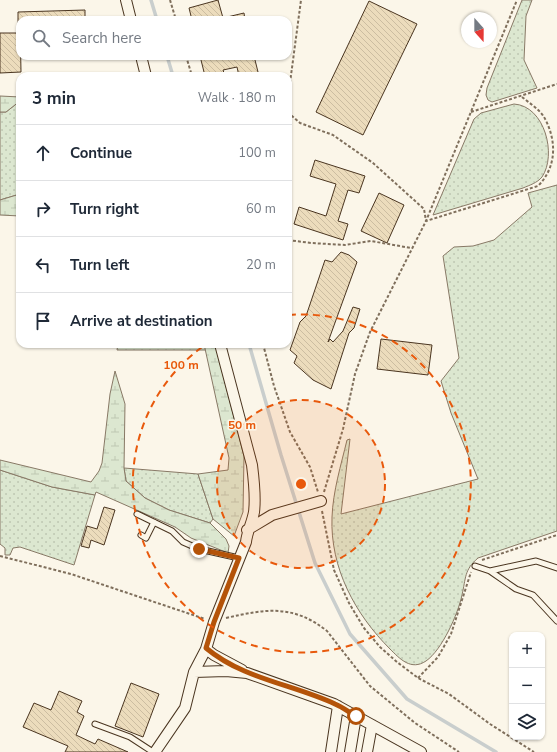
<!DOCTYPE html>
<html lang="en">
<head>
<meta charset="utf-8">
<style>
	:root { --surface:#fff; --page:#f6f6f7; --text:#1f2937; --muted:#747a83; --line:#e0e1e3 }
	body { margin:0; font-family:"Nunito Sans",sans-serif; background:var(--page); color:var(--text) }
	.controls { position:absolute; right:12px; bottom:12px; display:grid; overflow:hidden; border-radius:8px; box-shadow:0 1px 3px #0004 }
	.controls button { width:36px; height:36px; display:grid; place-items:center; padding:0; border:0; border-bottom:1px solid var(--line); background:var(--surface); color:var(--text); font:20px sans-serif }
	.compass { position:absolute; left:461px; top:12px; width:36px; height:36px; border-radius:50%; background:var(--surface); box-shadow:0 1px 3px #0004; rotate:159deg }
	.stop { position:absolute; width:12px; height:12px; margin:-9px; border:3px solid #b45309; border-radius:50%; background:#fff }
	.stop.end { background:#b45309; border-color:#fff; box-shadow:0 1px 4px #0008 }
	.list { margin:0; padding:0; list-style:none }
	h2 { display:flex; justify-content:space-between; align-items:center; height:52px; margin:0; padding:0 16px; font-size:17px }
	h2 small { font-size:13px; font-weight:400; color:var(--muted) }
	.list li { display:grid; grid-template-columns:26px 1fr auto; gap:12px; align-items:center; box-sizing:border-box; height:56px; padding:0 16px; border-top:1px solid var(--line) }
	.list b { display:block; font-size:15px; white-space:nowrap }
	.list em { font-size:13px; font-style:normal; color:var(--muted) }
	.icon { flex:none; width:22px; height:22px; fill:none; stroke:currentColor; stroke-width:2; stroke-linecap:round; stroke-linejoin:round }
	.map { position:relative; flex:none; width:557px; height:752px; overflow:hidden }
	.search { position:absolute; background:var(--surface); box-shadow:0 1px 3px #0004; left:16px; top:16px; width:276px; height:44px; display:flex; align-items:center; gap:10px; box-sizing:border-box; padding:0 14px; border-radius:12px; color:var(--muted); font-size:15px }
	.panel { position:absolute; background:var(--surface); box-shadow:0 1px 3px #0004; left:16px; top:72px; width:276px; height:276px; border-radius:12px }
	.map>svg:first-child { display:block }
	.grass { fill:url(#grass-dots); stroke:#887966 }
	.wetland { fill:url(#wetland-marsh); stroke:#887966 }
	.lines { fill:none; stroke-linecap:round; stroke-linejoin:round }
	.stream { stroke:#c9cecd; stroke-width:3.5 }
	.building { fill:url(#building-back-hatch); stroke:#4a3520 }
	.service-casing { stroke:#4a3520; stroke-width:7 }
	.minor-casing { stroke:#4a3520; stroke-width:12 }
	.path { stroke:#7f6f5c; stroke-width:2; stroke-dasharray:3 2; stroke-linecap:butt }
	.service { stroke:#fbf6e9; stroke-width:5 }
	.minor { stroke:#fbf6e9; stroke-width:10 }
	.route { stroke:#b45309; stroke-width:5 }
	.ring { fill:none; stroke:#e8590c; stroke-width:2; stroke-dasharray:7 5 }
	.centre { fill:#e8590c; stroke:#fbf6e9; stroke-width:2 }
	.ring-label { font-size:12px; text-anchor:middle; font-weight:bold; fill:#e8590c; stroke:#fbf6e9; stroke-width:3; stroke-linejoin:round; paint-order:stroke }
</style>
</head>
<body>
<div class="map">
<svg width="557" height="752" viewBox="0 0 557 752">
	<defs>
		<pattern id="grass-dots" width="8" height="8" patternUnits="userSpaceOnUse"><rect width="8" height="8" fill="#dce7d0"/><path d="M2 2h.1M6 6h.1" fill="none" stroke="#bec7b2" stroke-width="1.8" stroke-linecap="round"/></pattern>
		<pattern id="wetland-marsh" width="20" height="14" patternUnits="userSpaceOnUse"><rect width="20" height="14" fill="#dce7d0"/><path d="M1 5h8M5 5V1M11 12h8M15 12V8" fill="none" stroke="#bec7b2"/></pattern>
		<pattern id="building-back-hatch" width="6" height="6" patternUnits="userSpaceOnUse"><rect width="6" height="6" fill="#ecdcbc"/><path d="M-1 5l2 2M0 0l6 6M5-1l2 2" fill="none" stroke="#ccbda1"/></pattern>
	</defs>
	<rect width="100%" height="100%" fill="#fbf6e9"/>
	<path class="grass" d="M 522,0 L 532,0 L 526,16 L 524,60 L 537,88 L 492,102 L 488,100 L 486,95 L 487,88 Z
		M 20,101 L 20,194 L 0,200 L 0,112 L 6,112 Z
		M 514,104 C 545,106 557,155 542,177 C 537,183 530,185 523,188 L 433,215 L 474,119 L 481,113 Z
		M 557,185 L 557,531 L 478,558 C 464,570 466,578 462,595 C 458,614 442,650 426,661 C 411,671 400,659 390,649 C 355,614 330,568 332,517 C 333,491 341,465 347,440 L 350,439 L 341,514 L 478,479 L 451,413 L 441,381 L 459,358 L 443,256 L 454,247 L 473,246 L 494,240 L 532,207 L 528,193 Z
		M 118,344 L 204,344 L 206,350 L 117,350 Z
		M 124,468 L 198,474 L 213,519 L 210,523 L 169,510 L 145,498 L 126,481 Z
		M 0,470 L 52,487 L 95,495 L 74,565 L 20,547 L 13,548 L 10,555 L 5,555 L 5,548 L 0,544 Z"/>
	<path class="wetland" d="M 0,96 L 20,97 L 20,101 L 6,112 L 0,112 Z
		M 20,194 L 20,216 L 0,215 L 0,200 Z
		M 204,344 L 215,344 L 244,456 L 243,512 L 234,536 L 213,519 L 198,474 L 228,470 L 229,458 Z
		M 115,371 L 125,404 L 124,468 L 126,481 L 145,498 L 169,510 L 210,523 L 226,539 L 229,546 L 228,553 L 191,538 L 175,527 L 96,492 L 95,495 L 52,487 L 0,470 L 0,460 L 91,482 L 99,471 L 102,463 L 110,394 Z"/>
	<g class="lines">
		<path class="stream" d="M 151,0 L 157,20
			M 167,56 L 173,76
			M 249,344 L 281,455 L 315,563 L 350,634 L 407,699 L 496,752"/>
	</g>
	<path class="building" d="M 218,0 L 223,18 L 244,13 L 245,20 L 192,20 L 189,8 Z
		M 369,1 L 417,24 L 363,135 L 316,112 Z
		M 85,10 L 85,20 L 20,20 L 21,72 L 0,73 L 0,33 L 18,33 L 18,12 Z
		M 200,56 L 254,56 L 259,76 L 239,76 L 237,67 L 223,70 L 225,76 L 205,76 Z
		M 315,160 L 365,176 L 359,193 L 348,190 L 338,221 L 348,224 L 343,240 L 294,224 L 299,207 L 326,216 L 336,184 L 310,176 Z
		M 379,193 L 404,205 L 387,243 L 361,231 Z
		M 341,252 L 349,255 L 357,262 L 328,342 L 330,339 L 333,342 L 343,331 L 353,307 L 360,309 L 354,328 L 349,333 L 331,389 L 313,380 L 294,363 L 297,356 L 290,350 L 300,322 L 306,316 L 325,260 L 332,262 Z
		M 381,339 L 432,345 L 428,375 L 377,369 Z
		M 104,507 L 115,510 L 104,545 L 91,540 L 89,548 L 81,546 L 87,526 L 97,529 Z
		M 131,683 L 159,694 L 143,737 L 115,726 Z
		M 59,691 L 82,701 L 77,712 L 84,716 L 76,735 L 95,744 L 98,739 L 128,752 L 65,752 L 68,746 L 23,727 L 34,703 L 51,710 Z"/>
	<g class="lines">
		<g class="service-casing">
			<path id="service" d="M 137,514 L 172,531 L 183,542 L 199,549 L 239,558
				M 141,535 L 146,538 L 154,522
				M 475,566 L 490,571 L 516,589 L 533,595 L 557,621
				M 490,571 L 536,561 L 557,568
				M 95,724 L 130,737 L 153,752"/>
		</g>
		<g class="minor-casing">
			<path id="minor" d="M 126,0 L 131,20
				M 141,56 L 146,76
				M 247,530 L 272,515 L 321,501
				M 206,649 L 214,655 L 242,670
				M 194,672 L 226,671 L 247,673 L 334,704 L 421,752
				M 155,752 L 185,708 L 194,672 L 206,649 L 214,622 L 246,542 C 247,532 252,523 254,512 C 256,497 254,481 252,465 L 220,344
				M 331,752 L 338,706
				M 350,752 L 356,716
				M 367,752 L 372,725"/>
		</g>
		<path class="path" d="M 170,0 L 176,20
			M 186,56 L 192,76
			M 288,98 L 301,0
			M 288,106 L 292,116 L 300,123 L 333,135 L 373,163 L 424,209 L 426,221 L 538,186 C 557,167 557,140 544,117 C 539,109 529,103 521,96
			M 471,112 L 557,84
			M 288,240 L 311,243 L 345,245 L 371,241 L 411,248
			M 263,344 L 274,386 L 290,432 L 310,467 L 318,492
			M 324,492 L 343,429 L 355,374 L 370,332 L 426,221 L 517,0
			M 322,511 L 334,570 L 349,603 L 364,628 L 380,647 L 397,662 L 418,678 L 449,694 L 490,724 L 534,752
			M 0,556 L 71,574 L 205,619
			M 482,560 L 557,535
			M 226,618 C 265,609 293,604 327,631 L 370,686 L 415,723 L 459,752
			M 418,678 L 438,657 L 451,634 L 471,572"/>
		<use href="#service" class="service"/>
		<use href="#minor" class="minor"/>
	</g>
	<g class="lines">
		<path class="route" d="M 199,549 L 239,558 L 214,622 L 206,648 C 243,679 292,684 335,704 C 342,707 349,712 356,716"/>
	</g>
	<circle cx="301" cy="484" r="84" fill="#e8590c" fill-opacity=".12"/>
	<g class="ring">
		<circle cx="301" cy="484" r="84"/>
		<path d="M289 315A169 169 0 1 1 205 345"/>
	</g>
	<circle cx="301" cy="484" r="6" class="centre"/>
	<g class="ring-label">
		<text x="181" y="369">100 m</text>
		<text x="242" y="429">50 m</text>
	</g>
</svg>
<div class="controls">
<button>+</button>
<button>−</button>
<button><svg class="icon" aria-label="layers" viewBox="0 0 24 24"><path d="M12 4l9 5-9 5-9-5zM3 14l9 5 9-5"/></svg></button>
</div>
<svg class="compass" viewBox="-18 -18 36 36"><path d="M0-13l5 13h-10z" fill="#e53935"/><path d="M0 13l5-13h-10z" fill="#747a83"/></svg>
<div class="stop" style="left:356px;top:716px"></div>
<div class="stop end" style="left:199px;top:549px"></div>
<div class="search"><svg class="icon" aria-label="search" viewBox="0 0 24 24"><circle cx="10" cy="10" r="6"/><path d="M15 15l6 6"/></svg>Search here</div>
<section class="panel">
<h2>3 min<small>Walk · 180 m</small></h2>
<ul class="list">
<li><svg class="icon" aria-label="ahead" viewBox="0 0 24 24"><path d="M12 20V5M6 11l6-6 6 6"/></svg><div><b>Continue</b></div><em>100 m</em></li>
<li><svg class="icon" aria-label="right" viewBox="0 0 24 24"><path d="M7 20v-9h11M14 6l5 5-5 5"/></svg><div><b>Turn right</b></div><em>60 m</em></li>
<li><svg class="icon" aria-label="left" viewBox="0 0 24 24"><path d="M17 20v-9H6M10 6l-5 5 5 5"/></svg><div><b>Turn left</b></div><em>20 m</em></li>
<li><svg class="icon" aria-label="arrive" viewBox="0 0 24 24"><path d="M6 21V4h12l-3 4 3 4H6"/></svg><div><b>Arrive at destination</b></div></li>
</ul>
</section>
</div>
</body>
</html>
